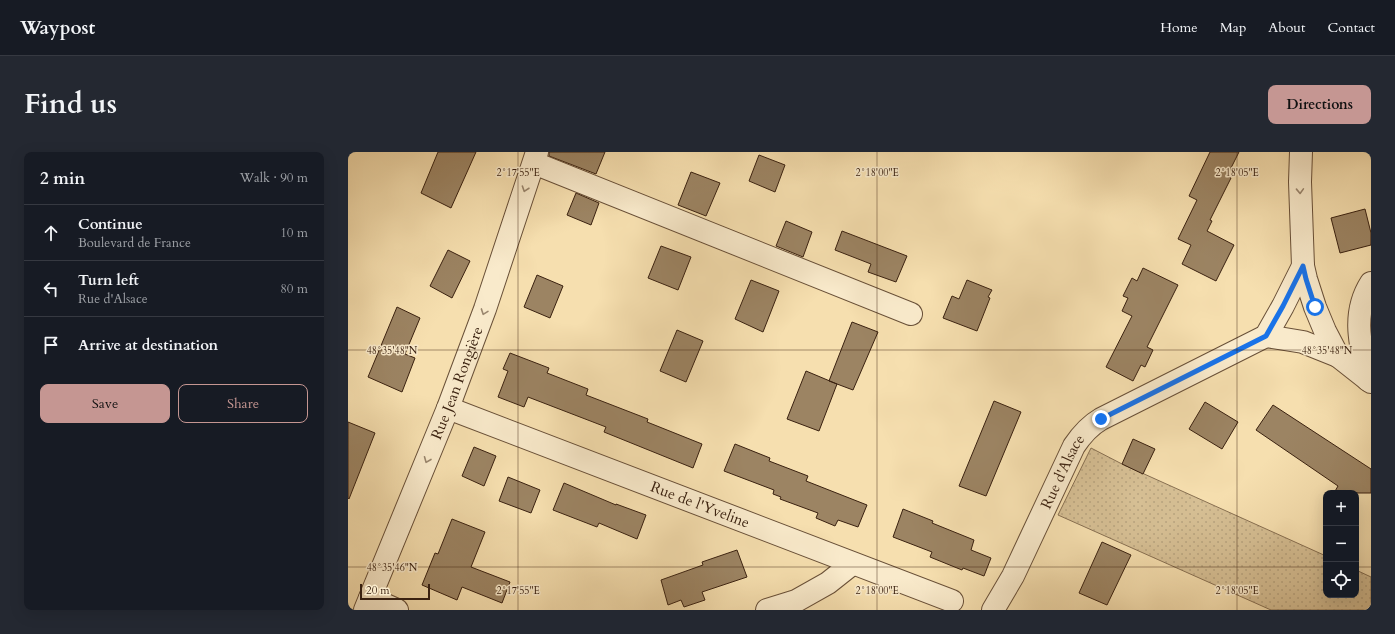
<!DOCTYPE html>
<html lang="en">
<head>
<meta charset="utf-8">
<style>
	:root { --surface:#171b24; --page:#242831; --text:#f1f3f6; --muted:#9ea1a6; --line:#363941; --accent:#c59692 }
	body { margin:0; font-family:Cardo,serif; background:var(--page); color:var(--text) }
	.controls { position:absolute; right:12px; bottom:12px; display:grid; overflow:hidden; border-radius:8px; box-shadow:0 4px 16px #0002 }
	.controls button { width:36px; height:36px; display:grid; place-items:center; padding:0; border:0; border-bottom:1px solid var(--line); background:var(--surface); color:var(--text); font:20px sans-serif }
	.scale { position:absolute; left:12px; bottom:10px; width:70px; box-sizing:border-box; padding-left:4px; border:2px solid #3a2110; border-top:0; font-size:11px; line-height:14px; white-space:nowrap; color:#3a2110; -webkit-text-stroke:3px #f9eacb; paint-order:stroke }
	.stop { position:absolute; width:12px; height:12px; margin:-9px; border:3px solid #1a73e8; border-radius:50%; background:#fff }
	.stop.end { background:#1a73e8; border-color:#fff; box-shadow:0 1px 4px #0008 }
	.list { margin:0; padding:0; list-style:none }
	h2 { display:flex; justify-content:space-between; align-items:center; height:52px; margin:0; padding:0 16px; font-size:17px }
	h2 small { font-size:13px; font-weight:400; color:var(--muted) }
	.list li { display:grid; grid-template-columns:26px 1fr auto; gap:12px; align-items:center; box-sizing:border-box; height:56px; padding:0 16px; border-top:1px solid var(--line) }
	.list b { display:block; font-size:15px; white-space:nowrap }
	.list p { margin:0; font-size:13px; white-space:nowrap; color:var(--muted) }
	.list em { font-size:13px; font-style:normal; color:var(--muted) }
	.actions { display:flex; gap:8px; padding:12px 16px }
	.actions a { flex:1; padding:9px 0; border:1px solid var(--accent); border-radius:8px; text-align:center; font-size:14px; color:var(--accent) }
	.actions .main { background:var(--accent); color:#111 }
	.icon { flex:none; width:22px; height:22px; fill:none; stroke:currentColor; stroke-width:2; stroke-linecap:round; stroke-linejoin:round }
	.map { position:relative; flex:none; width:1023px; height:458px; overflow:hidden; border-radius:8px }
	header { display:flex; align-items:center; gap:24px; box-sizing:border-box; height:56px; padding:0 20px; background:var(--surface); border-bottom:1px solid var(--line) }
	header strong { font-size:19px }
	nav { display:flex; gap:22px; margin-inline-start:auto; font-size:14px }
	.intro { display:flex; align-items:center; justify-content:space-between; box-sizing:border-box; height:96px; padding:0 24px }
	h1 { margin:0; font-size:28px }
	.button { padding:10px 18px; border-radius:8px; background:var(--accent); color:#111; font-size:14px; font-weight:700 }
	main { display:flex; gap:24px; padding:0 24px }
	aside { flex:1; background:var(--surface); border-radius:8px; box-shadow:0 4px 16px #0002 }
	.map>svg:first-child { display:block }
	.grass { fill:url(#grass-dots); stroke:#887052 }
	.building { fill:#9c8463; stroke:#3a2110 }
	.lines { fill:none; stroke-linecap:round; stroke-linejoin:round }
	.minor-casing { stroke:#695038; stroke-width:24 }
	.minor { stroke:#f9eacb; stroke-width:22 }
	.oneway { stroke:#9a866e }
	.route { stroke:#1a73e8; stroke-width:5 }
	.ticks { fill:none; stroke:#3a2110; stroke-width:1; stroke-opacity:0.45 }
	.labels { text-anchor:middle; stroke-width:3; stroke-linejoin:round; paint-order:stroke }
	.street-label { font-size:15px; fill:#3a2110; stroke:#f9eacb }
	.ticks-label { font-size:10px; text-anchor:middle; fill:#3a2110; stroke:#f9eacb; stroke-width:3; stroke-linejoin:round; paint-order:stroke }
</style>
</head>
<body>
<header>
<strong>Waypost</strong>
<nav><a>Home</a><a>Map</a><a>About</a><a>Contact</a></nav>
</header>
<div class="intro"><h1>Find us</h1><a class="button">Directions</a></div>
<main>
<aside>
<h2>2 min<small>Walk · 90 m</small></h2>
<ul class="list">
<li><svg class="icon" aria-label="ahead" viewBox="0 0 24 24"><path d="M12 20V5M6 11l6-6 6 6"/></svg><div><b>Continue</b><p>Boulevard de France</p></div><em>10 m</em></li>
<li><svg class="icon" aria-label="left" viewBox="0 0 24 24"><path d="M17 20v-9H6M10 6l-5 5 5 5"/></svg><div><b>Turn left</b><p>Rue d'Alsace</p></div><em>80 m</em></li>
<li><svg class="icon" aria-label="arrive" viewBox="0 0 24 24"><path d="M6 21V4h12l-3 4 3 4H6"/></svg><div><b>Arrive at destination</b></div></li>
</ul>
<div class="actions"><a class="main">Save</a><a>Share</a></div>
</aside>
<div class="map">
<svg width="1023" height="458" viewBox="0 0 1023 458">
	<defs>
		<pattern id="grass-dots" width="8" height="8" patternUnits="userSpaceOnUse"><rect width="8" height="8" fill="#d6bf94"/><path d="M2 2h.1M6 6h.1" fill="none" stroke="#b8a47f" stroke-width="1.8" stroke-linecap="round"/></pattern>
	</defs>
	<rect width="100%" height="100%" fill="#f6dfaf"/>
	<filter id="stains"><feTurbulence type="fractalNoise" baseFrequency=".005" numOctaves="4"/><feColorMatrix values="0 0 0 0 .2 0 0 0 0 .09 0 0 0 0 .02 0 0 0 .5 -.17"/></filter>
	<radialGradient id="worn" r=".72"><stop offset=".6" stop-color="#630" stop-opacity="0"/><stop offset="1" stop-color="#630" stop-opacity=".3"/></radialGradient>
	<path class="grass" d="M 743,296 L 774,312 L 978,404 L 978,443 L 1008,443 L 1008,418 L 1023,425 L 1023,458 L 923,458 L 710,363 Z"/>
	<path class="building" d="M 90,0 L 128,0 L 103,56 L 73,41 Z
		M 201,0 L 257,0 L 248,22 L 201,4 Z
		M 862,0 L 891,0 L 879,24 L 883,26 L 862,68 L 864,69 L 859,79 L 886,93 L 868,129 L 834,112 L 843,93 L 830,87 L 849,48 L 841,44 Z
		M 411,3 L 437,13 L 427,40 L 401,29 Z
		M 343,20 L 372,31 L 358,64 L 330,53 Z
		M 228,41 L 251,51 L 243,73 L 219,63 Z
		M 1017,57 L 1023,81 L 1023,93 L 992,101 L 983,66 Z
		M 438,69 L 464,80 L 455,105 L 428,94 Z
		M 494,79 L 559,104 L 548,130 L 520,120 L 523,112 L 487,98 Z
		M 313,94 L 343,105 L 330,138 L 300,126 Z
		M 100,98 L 122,109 L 104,146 L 82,134 Z
		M 795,116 L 830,133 L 799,195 L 805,198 L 797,215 L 793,213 L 785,229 L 758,215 L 784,164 L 774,159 L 780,146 L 775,144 L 784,126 L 789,129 Z
		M 189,123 L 215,134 L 202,166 L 176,155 Z
		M 403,128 L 431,139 L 415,180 L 387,167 Z
		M 619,128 L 644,138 L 640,145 L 642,146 L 629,179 L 595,166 L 604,144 L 611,147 Z
		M 49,155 L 72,166 L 57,202 L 67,206 L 54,240 L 20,225 Z
		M 504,170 L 530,180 L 505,238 L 481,229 Z
		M 329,178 L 355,189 L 338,230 L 312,219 Z
		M 162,201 L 201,216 L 199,221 L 240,237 L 238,243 L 300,267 L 299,270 L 354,292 L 345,316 L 256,280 L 258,275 L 180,245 L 176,255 L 150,245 L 160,219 L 155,217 Z
		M 458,219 L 489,232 L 471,279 L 439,267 Z
		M 646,249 L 673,260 L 638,344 L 611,334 Z
		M 857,250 L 890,270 L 874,297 L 841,277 Z
		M 925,253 L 1023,317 L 1023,341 L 986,341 L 990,334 L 908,278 Z
		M 0,270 L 27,281 L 1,347 L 0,346 Z
		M 785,287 L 807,297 L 795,322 L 774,312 Z
		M 387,292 L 422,306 L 421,309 L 460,324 L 458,329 L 519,353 L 510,375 L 490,368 L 487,374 L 468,366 L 470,361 L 432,347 L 433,345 L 425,342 L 426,338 L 376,319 Z
		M 126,295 L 148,304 L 136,334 L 114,324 Z
		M 160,325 L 192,338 L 183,361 L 151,349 Z
		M 216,331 L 268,353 L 268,352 L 298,363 L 289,387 L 251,371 L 249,375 L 205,358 Z
		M 555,357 L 585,369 L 584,371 L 626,388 L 623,398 L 643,406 L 636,424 L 615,416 L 614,418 L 582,405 L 584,400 L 545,385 Z
		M 104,367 L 137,380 L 123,415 L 162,430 L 154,451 L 114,435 L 109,448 L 74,433 L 87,401 L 90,402 Z
		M 754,390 L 783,403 L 759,453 L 731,441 Z
		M 389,398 L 399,425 L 354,440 L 357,448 L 336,455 L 333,448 L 320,453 L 313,428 L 355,413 L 354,410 Z"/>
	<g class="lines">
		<g class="minor-casing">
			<g id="minor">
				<path d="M 953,0 L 952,30 L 955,114 L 958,127 L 967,155 L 977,179 L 990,204 L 1023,230"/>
				<path d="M 186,11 L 563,162"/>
				<path d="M 918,184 L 955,190 L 990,204"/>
				<path d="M 1020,228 C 1013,195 1003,162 1023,131"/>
				<path id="s1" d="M 100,256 L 604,449"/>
				<path d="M 22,446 L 49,458"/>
				<path id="s2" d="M 17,458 L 100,256 L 137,157 L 189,0"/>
				<path d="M 419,458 L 448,449 L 480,431 L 504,412"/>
				<path id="s3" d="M 645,458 L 665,424 L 726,294 C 734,282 741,274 753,267 L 918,184 L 935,154 L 955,114"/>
			</g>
		</g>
		<use href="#minor" class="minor"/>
	</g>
	<defs><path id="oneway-chevron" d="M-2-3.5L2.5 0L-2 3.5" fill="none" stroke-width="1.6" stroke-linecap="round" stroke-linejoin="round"/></defs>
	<g class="oneway">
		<use href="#oneway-chevron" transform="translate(177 37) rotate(109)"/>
		<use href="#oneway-chevron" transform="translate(952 39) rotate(88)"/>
		<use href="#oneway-chevron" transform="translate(136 160) rotate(110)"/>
		<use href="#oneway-chevron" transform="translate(79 308) rotate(112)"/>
	</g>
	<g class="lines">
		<path class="route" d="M 753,267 L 918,184 L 935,154 L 955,114 L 958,127 L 967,155"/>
	</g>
	<path class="ticks" d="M 170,0 L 170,458M 529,0 L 529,458M 889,0 L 889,458M 0,198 L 1023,198M 0,415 L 978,415M 1008,415 L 1023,415"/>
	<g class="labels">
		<g class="street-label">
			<text dy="5" stroke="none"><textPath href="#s2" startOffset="245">Rue Jean Rongière</textPath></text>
			<text dy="5" stroke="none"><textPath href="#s3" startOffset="155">Rue d'Alsace</textPath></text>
			<text dy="5" stroke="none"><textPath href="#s1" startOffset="270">Rue de l'Yveline</textPath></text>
		</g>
	</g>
	<g class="ticks-label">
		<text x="170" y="24">2°17'55"E</text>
		<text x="529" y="24">2°18'00"E</text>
		<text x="889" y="24">2°18'05"E</text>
		<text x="44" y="202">48°35'48"N</text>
		<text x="979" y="202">48°35'48"N</text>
		<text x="44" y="419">48°35'46"N</text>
		<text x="170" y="442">2°17'55"E</text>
		<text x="529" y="442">2°18'00"E</text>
		<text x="889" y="442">2°18'05"E</text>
	</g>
	<rect width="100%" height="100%" filter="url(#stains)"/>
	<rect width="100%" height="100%" fill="url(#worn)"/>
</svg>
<div class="controls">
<button>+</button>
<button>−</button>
<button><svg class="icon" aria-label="locate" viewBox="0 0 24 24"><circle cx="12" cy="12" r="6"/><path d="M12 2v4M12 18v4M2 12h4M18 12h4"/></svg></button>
</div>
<div class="scale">20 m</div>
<div class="stop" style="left:967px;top:155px"></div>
<div class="stop end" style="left:753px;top:267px"></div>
</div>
</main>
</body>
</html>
